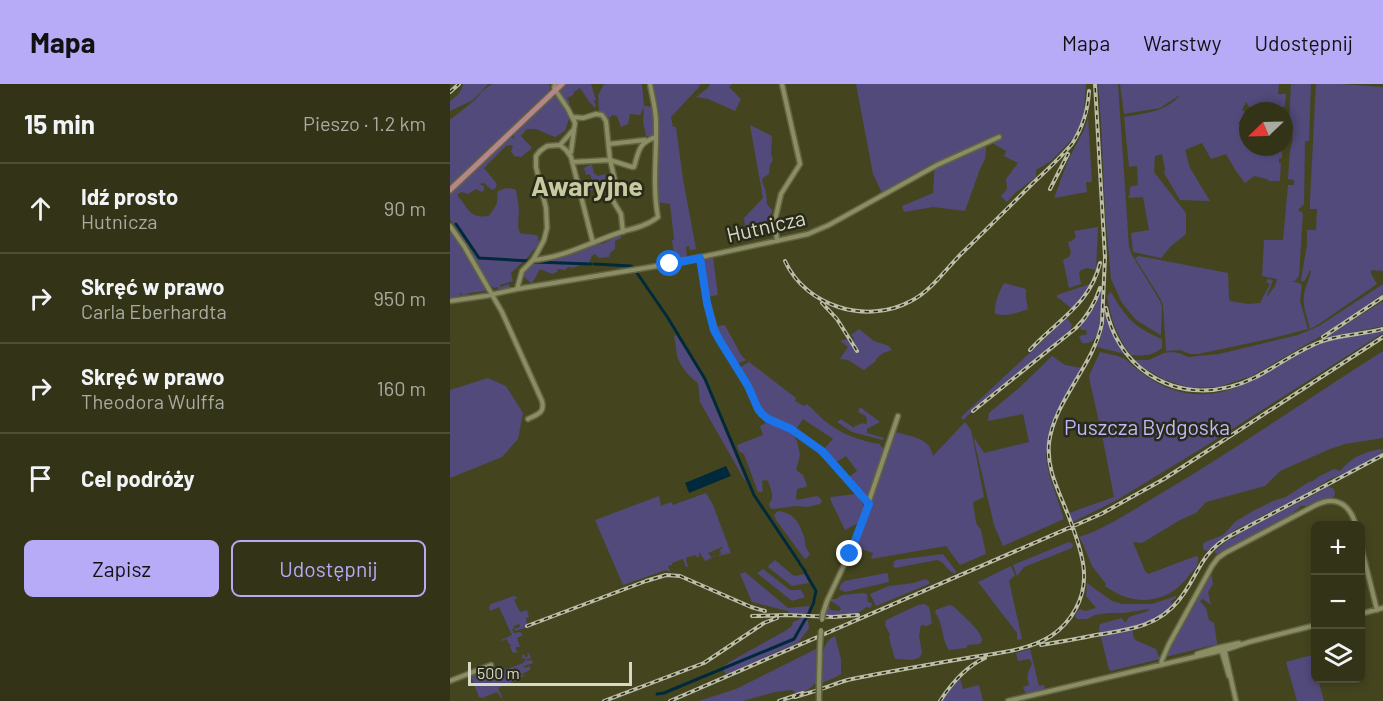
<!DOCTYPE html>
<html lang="pl">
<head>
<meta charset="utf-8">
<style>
	:root { --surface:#333417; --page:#3e3f24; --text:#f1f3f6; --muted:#a9aaa1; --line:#4e4f36; --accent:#b7abf8 }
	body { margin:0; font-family:Barlow,sans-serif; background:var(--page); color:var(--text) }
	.controls { position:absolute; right:18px; bottom:18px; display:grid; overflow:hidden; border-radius:9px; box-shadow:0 3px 9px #0003 }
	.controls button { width:54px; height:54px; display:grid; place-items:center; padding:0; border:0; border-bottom:2px solid var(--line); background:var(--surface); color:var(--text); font:30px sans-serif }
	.compass { position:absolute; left:789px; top:18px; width:54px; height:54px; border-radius:50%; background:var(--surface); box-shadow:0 3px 9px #0003; rotate:247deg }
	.scale { position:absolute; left:18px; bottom:15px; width:164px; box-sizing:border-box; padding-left:6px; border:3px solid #d7d9c4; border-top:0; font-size:16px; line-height:21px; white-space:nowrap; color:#d7d9c4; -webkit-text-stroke:4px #292a19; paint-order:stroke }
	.stop { position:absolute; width:18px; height:18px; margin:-14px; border:4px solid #1a73e8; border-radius:50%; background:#fff }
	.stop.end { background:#1a73e8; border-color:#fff; box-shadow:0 2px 6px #0008 }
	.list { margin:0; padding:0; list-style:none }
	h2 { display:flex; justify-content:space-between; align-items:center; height:78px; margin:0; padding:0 24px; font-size:26px }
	h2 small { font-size:20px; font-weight:400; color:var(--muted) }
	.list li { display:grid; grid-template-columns:39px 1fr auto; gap:18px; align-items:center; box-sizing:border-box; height:90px; padding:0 24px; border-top:2px solid var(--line) }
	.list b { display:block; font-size:22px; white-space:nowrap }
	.list p { margin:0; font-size:20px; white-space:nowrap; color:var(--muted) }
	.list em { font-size:20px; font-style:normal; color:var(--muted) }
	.actions { display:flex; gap:12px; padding:18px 24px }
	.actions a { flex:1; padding:14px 0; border:2px solid var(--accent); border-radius:9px; text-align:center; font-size:21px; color:var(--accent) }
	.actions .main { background:var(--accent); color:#111 }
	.icon { flex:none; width:33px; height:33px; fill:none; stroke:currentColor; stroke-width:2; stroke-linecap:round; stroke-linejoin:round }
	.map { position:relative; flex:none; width:933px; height:617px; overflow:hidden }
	header { display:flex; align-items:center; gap:36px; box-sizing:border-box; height:84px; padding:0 30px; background:var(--accent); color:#111 }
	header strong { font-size:28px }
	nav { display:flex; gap:33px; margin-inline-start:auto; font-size:21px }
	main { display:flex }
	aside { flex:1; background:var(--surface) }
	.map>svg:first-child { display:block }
	.green { fill:#524a7a }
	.water { fill:#002a3b }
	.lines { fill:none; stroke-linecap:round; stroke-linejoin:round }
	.canal { stroke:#002a3b; stroke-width:3 }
	.minor-casing { stroke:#626341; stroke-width:7 }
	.major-casing { stroke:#626341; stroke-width:8 }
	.minor { stroke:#8b8d64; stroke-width:4 }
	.major { stroke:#b4868c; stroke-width:5 }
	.rail-casing { stroke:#bcbda5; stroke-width:4 }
	.rail { stroke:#292a19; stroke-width:1.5; stroke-dasharray:4.5; stroke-linecap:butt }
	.minor-bridge-casing { stroke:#626341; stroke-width:7; stroke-linecap:butt }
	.minor-bridge { stroke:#8b8d64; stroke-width:4 }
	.route { stroke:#1a73e8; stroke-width:8 }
	.labels { text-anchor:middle; stroke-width:5; stroke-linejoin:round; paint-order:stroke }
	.street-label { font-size:21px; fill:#d7d9c4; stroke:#292a19 }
	.park-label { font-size:21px; fill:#c1b7fc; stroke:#292a19 }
	.district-label { font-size:27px; font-weight:bold; fill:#c7ca9f; stroke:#292a19 }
</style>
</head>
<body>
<header>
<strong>Mapa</strong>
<nav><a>Mapa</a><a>Warstwy</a><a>Udostępnij</a></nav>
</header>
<main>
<aside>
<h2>15 min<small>Pieszo · 1.2 km</small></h2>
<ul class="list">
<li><svg class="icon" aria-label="ahead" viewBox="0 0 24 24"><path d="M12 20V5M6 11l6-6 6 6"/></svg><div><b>Idź prosto</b><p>Hutnicza</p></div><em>90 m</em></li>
<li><svg class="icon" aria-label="right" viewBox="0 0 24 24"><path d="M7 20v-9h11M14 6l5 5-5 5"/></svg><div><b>Skręć w prawo</b><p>Carla Eberhardta</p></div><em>950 m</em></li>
<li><svg class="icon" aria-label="right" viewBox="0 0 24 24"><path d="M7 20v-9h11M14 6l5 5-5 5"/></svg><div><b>Skręć w prawo</b><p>Theodora Wulffa</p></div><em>160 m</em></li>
<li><svg class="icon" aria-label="arrive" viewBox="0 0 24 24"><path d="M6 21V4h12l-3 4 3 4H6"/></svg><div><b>Cel podróży</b></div></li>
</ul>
<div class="actions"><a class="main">Zapisz</a><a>Udostępnij</a></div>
</aside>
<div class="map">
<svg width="933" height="617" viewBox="0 0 933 617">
	<rect width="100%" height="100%" fill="#44451f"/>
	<path class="green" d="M 13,0 L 38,0 L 23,16 L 0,27 L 0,17 C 7,12 11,9 13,0 Z
		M 42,0 L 99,0 L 100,2 L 99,10 L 101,14 L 106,12 L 110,15 L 120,32 L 115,47 L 105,53 L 86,45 L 77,45 L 71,52 L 82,64 L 71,73 L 64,72 L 61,67 L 63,62 L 61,61 L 56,62 L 34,84 L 47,100 L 45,105 L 42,106 L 34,99 L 29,100 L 34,102 L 34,106 L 32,108 L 26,105 L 18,110 L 11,108 L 7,111 C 19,124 18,135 39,132 C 45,123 49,120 47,108 C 52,104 61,103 66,106 L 69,125 L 68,143 L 70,149 C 76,151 81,149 88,152 L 89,159 L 78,173 L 61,189 L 63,197 L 50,201 L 50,203 L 59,200 L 59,205 L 48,205 L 48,203 L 44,204 L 39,200 L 25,177 L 23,170 L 18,162 L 0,135 L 0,110 L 35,75 L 59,54 L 64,54 L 64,49 L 77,36 L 75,33 L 62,43 L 56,51 L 0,102 L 0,36 L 25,16 L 32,7 Z
		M 115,0 L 141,0 L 146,16 L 144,17 L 146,23 L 144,23 L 141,19 L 140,19 L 130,4 L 124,8 L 123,11 L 117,14 L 119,17 L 119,20 L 118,21 L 110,10 L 109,7 Z
		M 154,0 L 192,0 L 194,22 L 203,23 L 204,52 L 196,52 L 193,38 L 194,23 L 190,31 L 180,30 L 178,40 L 171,43 L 167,32 L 162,31 L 160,34 L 156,33 L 149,27 L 148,11 Z
		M 202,0 L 250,0 L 249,3 L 221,33 L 223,43 L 226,43 L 233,95 L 246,165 L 240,166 L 239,162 L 236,163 L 237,174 L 225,178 L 222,156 L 224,156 L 220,120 L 206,118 L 205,81 L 208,36 Z
		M 260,0 L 282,0 L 279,3 L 291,15 L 285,27 L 258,15 L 246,13 L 258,4 Z
		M 406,0 L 636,0 L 636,1 L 634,26 L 632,37 L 625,52 L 601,77 L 586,86 L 586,93 L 565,109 L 557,118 L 551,112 L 557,105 L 556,95 L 568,79 L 554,72 L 556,67 L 537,56 L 535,75 L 530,85 L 515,127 L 483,123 L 454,128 L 452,122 L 483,109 L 485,78 L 432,109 L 423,90 Z
		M 648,0 L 668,0 L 679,163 L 682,171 L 710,217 L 712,223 L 711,251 L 686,236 L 672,219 L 661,195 L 655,128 L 651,38 Z
		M 670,0 L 829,0 L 828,10 L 836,10 L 835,23 L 827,23 L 827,27 L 799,27 L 800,24 L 796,18 L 792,26 L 798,30 L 798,40 L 792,35 L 788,39 L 798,45 L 798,63 L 832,63 L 832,74 L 829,74 L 829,79 L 831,79 L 830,97 L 819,97 L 817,95 L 804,92 L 795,99 L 786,87 L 776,70 L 761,75 L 752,59 L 735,66 L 740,84 L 760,117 L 730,116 L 714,89 L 715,85 L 712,70 L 705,72 L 704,88 L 736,129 L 736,150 L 721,162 L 711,174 L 683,168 L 681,149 L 699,146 L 693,113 L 678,114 L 680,110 L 680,103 L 688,101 L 687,82 L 679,83 L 674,33 C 695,29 716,28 730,11 L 710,24 L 674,30 Z
		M 841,0 L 861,0 L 859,57 L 855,57 L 854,120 L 848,126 L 853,129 L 849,192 L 845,197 L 841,197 L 849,199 L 852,201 L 850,217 L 858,245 L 819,255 L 748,270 L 740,270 L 730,266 L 716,267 L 713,221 L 710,214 L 685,174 L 689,172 L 778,189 L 779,214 L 780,217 L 798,220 L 810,219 L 820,200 L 816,198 L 818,195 L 823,196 L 816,214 L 825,202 L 827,195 L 812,192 L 814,156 L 833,156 L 838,101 L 844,101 L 844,96 L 838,95 L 840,66 L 843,55 L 839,38 Z
		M 866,0 L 889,0 L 933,3 L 933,187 L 921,186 L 921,190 L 927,200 L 869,240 L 860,245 C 857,232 851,219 855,206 C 857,199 860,193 861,187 L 860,186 L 855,196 L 852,198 L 851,196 L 857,161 L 857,146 L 866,146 L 867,125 L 860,125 L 860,116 Z
		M 638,34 L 642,98 L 636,98 L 637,108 L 604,114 L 619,74 L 633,48 Z
		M 300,41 L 322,52 L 321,70 L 323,76 L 320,81 L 319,90 L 313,94 L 312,97 C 313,101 316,105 316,110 C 318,117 314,120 322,125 L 322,128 L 317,136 L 315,149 L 296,153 L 294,134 L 313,114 Z
		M 140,81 L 142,81 L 144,89 L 148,92 L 155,90 L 157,97 L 161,100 L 162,104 L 155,108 L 156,113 L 148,116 L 145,105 L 140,107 L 137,105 L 138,101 L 143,99 L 140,90 L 136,91 L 134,84 Z
		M 648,143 L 646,186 L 637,184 L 631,186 L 629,189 L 631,200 L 619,204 L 613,176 L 619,173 L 621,168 L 618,158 L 622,157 L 626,153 L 624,147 Z
		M 0,144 L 5,150 L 37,205 L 35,207 L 20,209 L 12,212 L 12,209 L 10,209 L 11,212 L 0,214 Z
		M 171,150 L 171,154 L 165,157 L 165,165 L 160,169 L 159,173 L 149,174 L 145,170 L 142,172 L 138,181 L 130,181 L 123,184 L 118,183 L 115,186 L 108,185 L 107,188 L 102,190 L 90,185 C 87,189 85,197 81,199 L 73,192 C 74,185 78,181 84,178 C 89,176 94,177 99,176 C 115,173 134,167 149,159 L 152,160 Z
		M 263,173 L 268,211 L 257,213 L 252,175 Z
		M 554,199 L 576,205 L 576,214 L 578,225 C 567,229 557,233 545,230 C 544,219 549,208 554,199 Z
		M 640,200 L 633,213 L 622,225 L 610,215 L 607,214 L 607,211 Z
		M 933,200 L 933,210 L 871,252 L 802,292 L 768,303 L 741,304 L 715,296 L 692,283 L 684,276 L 699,276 L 714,269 L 721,268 L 729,269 L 738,273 L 769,270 L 848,251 L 869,242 Z
		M 651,207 L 652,208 C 651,223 654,263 632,259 L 629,252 L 637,250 L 636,246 L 631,246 L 630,243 L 645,222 Z
		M 661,208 C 675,233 685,244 712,255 L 712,264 C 702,272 693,272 681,271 C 667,253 661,235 657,212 Z
		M 933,217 L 933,242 L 875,254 Z
		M 655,222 C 658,240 664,255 675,270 L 647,263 C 653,250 655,237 655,222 Z
		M 617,234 L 622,241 L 620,246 L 541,310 L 513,336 L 511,333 Z
		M 275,241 L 291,271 L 296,276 L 287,280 L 270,256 L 265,243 Z
		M 409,245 L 424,257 L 439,262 L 442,266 L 433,269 L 426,275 L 426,277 L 414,286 L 398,276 L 390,275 L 398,263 L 390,257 L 397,255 L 402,259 L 404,255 L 401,251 Z
		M 933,247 L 933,249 L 754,363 L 667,416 L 623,438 L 619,429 L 664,413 L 653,356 L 640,298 L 639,292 L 650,268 C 658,270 666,271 673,274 C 678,276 682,282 687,285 C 699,295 716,305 731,308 C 787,321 827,276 875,258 C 893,251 914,252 933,247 Z
		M 226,251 L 251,289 L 295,395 L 295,397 L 250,318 L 248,299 C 240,294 230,282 227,272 C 226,266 226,259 224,253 Z
		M 933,267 L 933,354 L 895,360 L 880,365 L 830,387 L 815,402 L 756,418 L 746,429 L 730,436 L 692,459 L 683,458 L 695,487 L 698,490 L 746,472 L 748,473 C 749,481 745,485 740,490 C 720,520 684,524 655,502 L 656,500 L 642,482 L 633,460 L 629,453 C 654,446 686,424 710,410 C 786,365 859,314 933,267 Z
		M 602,272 L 615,281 L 632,284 L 604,333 L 601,344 L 596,372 L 599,390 L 614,435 L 553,462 L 544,441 L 524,356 L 525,355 L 534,369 L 579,358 L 573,330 L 538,337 L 539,329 L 569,304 Z
		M 299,278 L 346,314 L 345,317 L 354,322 L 357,320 C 363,325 369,332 375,337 C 391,350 410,357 430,360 L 431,363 L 437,364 L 419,415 L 417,416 L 398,394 L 407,387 L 396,372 L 385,379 L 373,366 L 383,355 L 353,335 L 345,347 L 332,338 L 317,334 L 310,326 L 299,299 L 289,284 Z
		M 38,294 L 56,302 L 73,329 L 68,355 L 52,373 L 0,394 L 0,306 Z
		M 410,323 L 430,338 L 417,345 L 417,349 L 434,354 L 433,356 L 402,348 L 387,338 L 391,335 L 404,344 L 405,342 L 413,339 L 415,340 L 417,339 L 416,332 L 408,328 Z
		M 515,338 L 521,346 L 534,413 L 523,418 L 526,439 L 531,446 L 536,470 L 510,481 L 496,462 L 421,475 L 423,469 L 412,465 L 405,465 L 445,348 C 456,351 472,353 479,362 C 481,365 482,369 483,372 Z
		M 316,339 L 333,344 L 343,351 L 347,357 L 350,371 L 346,386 L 353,391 L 357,401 L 356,403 L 347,405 L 346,414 L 347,416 L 367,412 L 370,414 L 372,417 L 370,420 L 357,423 L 347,422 L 323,425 L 320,424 L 319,420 C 325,412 321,406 318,397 L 315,396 L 312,397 L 313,407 L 311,408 L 308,408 L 294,370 L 289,367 L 287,361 L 313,351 L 310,342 Z
		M 933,365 L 931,371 L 905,385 L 880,395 L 852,412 L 808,434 C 803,439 797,440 790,443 C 778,450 768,459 757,467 L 753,465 L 753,460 L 755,458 L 773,451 L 786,437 L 803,427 L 823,417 L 836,413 L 857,399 L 863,397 L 868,393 L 884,385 L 890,387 C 893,384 895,381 898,379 C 906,371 922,366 933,365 Z
		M 877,402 L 884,405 L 885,411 L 882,415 L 871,415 L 858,422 L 851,422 L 840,432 L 767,470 L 764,468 L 779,455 L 784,454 L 789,449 L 869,408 Z
		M 256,409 L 263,421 L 281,469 L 263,473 L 264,471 L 265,473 L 271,470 L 270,466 L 263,469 L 263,470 L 262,470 L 273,464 L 272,463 L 258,469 L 262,474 L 255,477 L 250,469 L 249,469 L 249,472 L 247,474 L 246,471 L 237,473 L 236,476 L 238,483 L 236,483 L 233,475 L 222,479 L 222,481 L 218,482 L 220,487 L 220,488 L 216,486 L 173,501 L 145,436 L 209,412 L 211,422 L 221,418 L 223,421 Z
		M 406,410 L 414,422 L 410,438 L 395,446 L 380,415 L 381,413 Z
		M 328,427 C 344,429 348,437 354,452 C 356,461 354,462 360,470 L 356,475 L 354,474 L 326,436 L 324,431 Z
		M 619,458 L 623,460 L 622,464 L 574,483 L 567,492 L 563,481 Z
		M 493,470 L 506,487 L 505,490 C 497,487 495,478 487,476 L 445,484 L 443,482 L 444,478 L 446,476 Z
		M 325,476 L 344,492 L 355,490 L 359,499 L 342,502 L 318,483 L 319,481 Z
		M 561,482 L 565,491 L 559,497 L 572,555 L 567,556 L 567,549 L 528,498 Z
		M 313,485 L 340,506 L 351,506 L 355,513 L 342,517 L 307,489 Z
		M 295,488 L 338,524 L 360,522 L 357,529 L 340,530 L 338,527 L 302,518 L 290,490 Z
		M 436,489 L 438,490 L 439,498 L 395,508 L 389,505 L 391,500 L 395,497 Z
		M 761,489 L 763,500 L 758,508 L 761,521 L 753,515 L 750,517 L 756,524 L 759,536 L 764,539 L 767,559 L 766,562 L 764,561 L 715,573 L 750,505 L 754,501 Z
		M 475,495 L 479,497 L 479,500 L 426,522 L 420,510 L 439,502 L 464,499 Z
		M 637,499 L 662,517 L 672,520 L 702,520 L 726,512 L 726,514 L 721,517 L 723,522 C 712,532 699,539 684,543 C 682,548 683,552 685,556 L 706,565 L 710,575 L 661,587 L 659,586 L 649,545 L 650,540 L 672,534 L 674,538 L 676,538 L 679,533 L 698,527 L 699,525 L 674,529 L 658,529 L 645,531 L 637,535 L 627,535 L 625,532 L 627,528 L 630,525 L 635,527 L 646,524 L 636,512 Z
		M 413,509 L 417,510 L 418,518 L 422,519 L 421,524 L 416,523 C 407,533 389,532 377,533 L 375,531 L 378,520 L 381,526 L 389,527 L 391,525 L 390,523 L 381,517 L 381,515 L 386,515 L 392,511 Z
		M 64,512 L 68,514 L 64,516 L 70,528 L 77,526 L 79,533 L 76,534 L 78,543 L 65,547 L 64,545 L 70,543 L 69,540 L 64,542 L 64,544 L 62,545 L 64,549 L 70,548 L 73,551 L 67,554 L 70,563 L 66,563 L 66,566 L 68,568 L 63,569 L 60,563 L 61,561 L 59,560 L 57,555 L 51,557 L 51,556 L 62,551 L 49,523 L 40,527 L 39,524 L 41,520 Z
		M 475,520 L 479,523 L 482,539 L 477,542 L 471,541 L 469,551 L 472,569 L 469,574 L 462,576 L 445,575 L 439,554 L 440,550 L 435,541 L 436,536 L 468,521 Z
		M 499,521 L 503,522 C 509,528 533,548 532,556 C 532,557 531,559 530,560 L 518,561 L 516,564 L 499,566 C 491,555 494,540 485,528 L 486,526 Z
		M 354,533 L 358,537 L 359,544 L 348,559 L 276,591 L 274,587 L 274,582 L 281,577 L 335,547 L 342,542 L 343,538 Z
		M 385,552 L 391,575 L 391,590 L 386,593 L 372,599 C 373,583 368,560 385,552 Z
		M 366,565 L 368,565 L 367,596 C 363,605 355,607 347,610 L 342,606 L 325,608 L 293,617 L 249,617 L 286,605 Z
		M 580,565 L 589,602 L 594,601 L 595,604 L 589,607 L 576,611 L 573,603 L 579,601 L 577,593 L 578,592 L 578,588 L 582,580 L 581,577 L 579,575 L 568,577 L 566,569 Z
		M 77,569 L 79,570 L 81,574 L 77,575 L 77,577 L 82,576 L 83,579 L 74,582 L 75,584 L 80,582 L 80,586 L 72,590 L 69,589 L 65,583 L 62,586 L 62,589 L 67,588 L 69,591 L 75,591 L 65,597 L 48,604 L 52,613 L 51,614 L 47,608 L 32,614 L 29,613 L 21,593 L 23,589 L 42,582 L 44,583 L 47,589 L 73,579 L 76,576 L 75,574 L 72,575 L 72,571 L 74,570 L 76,574 L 78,572 Z
		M 862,571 L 865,584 L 866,594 L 868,595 L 874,617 L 847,617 L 836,578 Z
		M 510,594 L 513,605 L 529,601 L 533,617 L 491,617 Z"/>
	<path class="water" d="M 276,382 L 281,392 L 239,409 L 235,399 Z"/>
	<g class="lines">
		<path class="canal" d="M 6,140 L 29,174 L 79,177
			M 84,178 L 141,180
			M 144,180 L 181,182 L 185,185
			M 187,189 L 218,234 L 255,295 L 304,411 L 349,478
			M 350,480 L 355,487
			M 355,488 L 366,507 L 364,516
			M 359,529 L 364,518
			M 207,610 L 214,609 L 344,555 L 356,534"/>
		<g class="minor-casing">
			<path id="minor" d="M 105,0 L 104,4 L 118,25 L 125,39 L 121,68 L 119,69
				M 123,33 L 133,34 L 146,30 L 152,31 L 156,37 L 160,76 L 182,83 L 184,83 C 189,67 188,59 206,53
				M 159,60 L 195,56
				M 110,61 L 116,66 L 121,73 L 143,159
				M 122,78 L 160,76 L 167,104 L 162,112 L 162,115 L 171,130 L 173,148
				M 0,142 L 14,162 L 52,228 L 92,317 C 95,329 88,330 78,335
				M 327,157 L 325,136 L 331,110 L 350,80 L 332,0
				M 250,174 L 257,219 L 265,246 L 270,257 L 298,302 L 308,325 L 312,330 L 319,335 L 341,345 L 372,367 L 419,420
				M 83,176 C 116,173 143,157 174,147 C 186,144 198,141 208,133 C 202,101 207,70 206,38 C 206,25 202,12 200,0
				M 67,205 L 72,187 L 83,176 L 87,169 L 94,156 L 97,144 L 96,124 L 86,83 L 86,72 L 90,67 L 97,62 L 110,61 L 124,45
				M 0,217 L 35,212 L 67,205 L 219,180 L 358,150 L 379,141 L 487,81 L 549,53
				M 910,458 L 927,526
				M 373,529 L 377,517 L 405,458 L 448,332
				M 910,530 L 933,524
				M 799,558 L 866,541
				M 774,564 L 786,617
				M 771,565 L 779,592
				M 747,570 L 767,564 L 789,559
				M 711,581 L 712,576 L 719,560 L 762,482 L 768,474 L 775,469 L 864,422 C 885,411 900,419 906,442
				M 0,597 L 41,581
				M 369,599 L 370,561
				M 369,617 L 369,609
				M 558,617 L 778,565 L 799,558"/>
		</g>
		<g class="major-casing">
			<path id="major" d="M 0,106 L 112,0"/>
		</g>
		<use href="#minor" class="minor"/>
		<use href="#major" class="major"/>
		<g class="rail-casing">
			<path id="rail" d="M 0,8 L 9,0
				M 600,105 L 618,70
				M 335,177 C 356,223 417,241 461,217 C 481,207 495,186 511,170 C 535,147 559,123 583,99 C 596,87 610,74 622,60 C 633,43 638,27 639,7
				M 372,219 L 387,235 L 407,267
				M 656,224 C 661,250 675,274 697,289 C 730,312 770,311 806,293 C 827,282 847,267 870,258 C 890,250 912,251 933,245
				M 873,253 L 933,213
				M 580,266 C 606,237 640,221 650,179
				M 523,327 L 626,244 C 638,232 645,219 650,204
				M 302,532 L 336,531 L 383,533 L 408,531
				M 77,542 L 196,497 L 216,491 L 230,492 L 301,523 L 315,527
				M 591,561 C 609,558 627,555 646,551 C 677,546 708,543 729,516 C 749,491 749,470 780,452 L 933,371
				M 345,613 C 354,610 363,608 371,605 C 382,602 391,597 402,595 C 442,587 482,580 523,573 C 549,569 579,566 601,552 C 622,538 635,514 634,490 C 634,470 620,435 612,416 C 604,397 597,380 599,359 C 604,317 644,281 652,239 L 655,173 L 645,0
				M 154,617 L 254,579 L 314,539 L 327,534
				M 220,617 L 651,430 L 714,395 L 933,253
				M 329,617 L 353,609
				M 490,617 C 501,600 517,582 535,574"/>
		</g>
		<use href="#rail" class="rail"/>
		<g class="minor-bridge-casing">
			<path id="minor-bridge" d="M 372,536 L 373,529
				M 370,561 L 371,546
				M 369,609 L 369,599"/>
		</g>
		<use href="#minor-bridge" class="minor-bridge"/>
	</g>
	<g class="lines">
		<path class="route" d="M 220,180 L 250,174 L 257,219 L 264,246 L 270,257 L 298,302 L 308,325 L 312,330 L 318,335 L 341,345 L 372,367 L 419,420 L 400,470"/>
	</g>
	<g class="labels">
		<g class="street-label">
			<text transform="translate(316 143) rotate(-13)" y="7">Hutnicza</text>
		</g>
		<g class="park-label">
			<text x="697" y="351">Puszcza Bydgoska</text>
		</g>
		<g class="district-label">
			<text x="137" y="112">Awaryjne</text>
		</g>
	</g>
</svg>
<div class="controls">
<button>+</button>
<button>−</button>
<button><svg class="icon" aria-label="layers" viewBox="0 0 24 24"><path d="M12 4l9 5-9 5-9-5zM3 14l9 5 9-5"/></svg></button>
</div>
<svg class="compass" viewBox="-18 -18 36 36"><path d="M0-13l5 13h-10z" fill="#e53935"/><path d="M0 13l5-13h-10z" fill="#a9aaa1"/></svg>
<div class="scale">500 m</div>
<div class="stop" style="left:220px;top:180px"></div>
<div class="stop end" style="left:400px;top:470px"></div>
</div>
</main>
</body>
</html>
